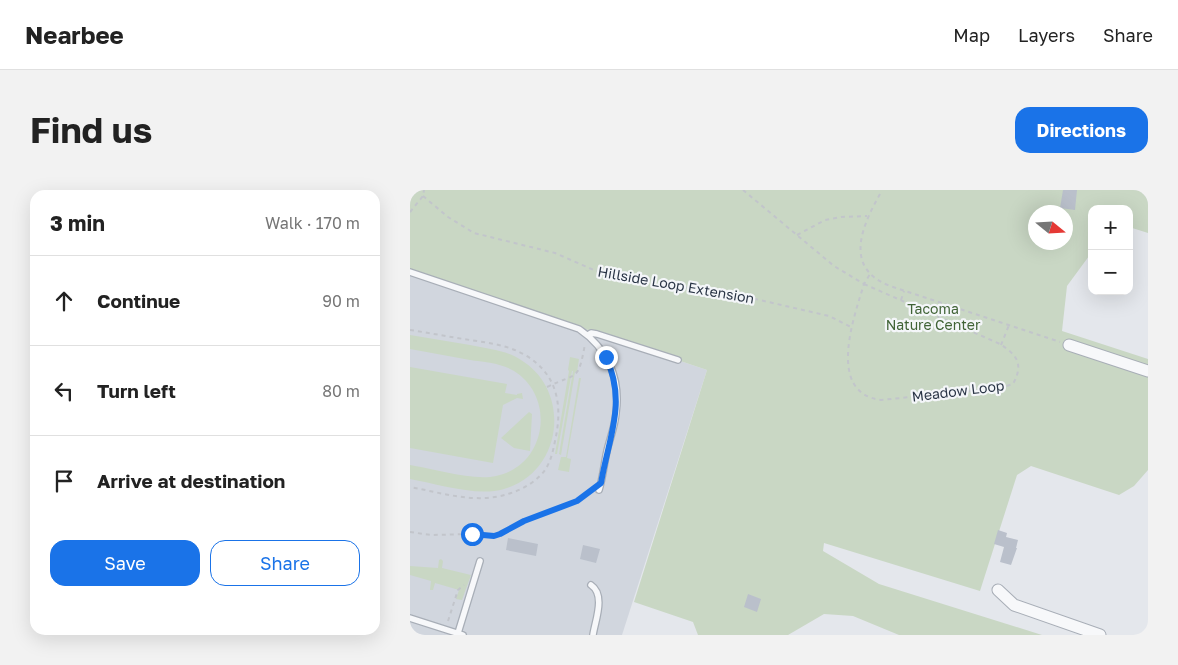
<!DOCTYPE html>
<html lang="en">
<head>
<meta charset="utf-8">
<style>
	:root { --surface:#fff; --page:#f2f2f2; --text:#222; --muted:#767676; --line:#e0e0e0; --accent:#1a73e8 }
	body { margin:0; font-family:"Golos Text",sans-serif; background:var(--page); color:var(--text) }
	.controls { position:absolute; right:15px; top:15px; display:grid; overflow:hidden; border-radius:10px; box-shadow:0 5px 20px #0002 }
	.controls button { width:45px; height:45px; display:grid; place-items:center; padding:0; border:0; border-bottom:1px solid var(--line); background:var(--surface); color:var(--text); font:25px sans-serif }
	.compass { position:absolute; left:618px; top:15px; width:45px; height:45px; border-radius:50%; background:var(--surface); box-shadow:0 5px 20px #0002; rotate:108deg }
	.stop { position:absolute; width:15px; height:15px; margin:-11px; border:4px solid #1a73e8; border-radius:50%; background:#fff }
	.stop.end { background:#1a73e8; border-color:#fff; box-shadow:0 1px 5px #0008 }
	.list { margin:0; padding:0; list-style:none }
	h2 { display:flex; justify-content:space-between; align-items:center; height:65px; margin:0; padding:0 20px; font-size:21px }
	h2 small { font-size:16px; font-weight:400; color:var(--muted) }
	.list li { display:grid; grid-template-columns:32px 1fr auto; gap:15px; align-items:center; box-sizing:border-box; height:90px; padding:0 20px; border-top:1px solid var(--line) }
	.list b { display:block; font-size:19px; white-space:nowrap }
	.list em { font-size:16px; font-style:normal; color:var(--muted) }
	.actions { display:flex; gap:10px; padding:15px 20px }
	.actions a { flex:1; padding:11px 0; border:1px solid var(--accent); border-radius:15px; text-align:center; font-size:18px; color:var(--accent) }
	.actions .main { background:var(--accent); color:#fff }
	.icon { flex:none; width:28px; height:28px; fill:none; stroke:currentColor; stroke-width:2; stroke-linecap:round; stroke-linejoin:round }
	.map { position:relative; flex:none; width:738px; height:445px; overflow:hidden; border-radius:15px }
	header { display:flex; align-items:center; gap:30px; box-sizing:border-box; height:70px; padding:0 25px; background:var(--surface); border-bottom:1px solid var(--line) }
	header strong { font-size:24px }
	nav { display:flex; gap:28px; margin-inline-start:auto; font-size:18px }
	.intro { display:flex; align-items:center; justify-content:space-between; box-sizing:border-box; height:120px; padding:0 30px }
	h1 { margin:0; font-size:35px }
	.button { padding:12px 22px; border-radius:15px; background:var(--accent); color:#fff; font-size:18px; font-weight:700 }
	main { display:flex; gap:30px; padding:0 30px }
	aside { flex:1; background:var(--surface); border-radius:15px; box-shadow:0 5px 20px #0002 }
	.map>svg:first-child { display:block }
	.built { fill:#d1d6de }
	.green { fill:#c9d7c4; fill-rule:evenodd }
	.building { fill:#bac0cb }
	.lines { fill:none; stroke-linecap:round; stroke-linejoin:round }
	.lane-casing { stroke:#a8aeb7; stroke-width:8 }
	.street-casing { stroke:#a8aeb7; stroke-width:13 }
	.path { stroke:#c2c5cb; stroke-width:2; stroke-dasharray:4 4; stroke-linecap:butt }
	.lane { stroke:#f7f8fa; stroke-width:5.5 }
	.street { stroke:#f7f8fa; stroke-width:11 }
	.route { stroke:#1a73e8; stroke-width:6 }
	.labels { text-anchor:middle; stroke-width:4.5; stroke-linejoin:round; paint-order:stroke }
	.street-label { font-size:14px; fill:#2a3546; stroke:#f4f6f9 }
	.park-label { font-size:14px; fill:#406336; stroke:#f4f6f9 }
</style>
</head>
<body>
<header>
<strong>Nearbee</strong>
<nav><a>Map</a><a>Layers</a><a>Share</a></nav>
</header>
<div class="intro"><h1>Find us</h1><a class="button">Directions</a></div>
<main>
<aside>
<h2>3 min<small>Walk · 170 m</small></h2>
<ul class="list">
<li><svg class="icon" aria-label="ahead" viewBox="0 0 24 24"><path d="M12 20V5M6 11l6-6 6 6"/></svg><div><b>Continue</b></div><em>90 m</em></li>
<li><svg class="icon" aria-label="left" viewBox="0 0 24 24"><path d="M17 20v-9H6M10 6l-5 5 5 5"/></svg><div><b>Turn left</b></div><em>80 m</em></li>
<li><svg class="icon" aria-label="arrive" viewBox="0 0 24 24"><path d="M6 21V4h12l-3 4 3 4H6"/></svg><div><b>Arrive at destination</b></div></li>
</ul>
<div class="actions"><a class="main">Save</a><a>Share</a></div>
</aside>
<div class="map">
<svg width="738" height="445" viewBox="0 0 738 445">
	<rect width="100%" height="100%" fill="#e4e7ec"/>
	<path class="built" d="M 0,80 L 297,180 L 212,445 L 0,445 Z"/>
	<path class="green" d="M 0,0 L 738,0 L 738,43 L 719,37 L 719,19 L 682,19 L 682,62 L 657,96 L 652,141 L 738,169 L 738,280 L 724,296 L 709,305 L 621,276 L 607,285 L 570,401 L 414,353 L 413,361 L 469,394 L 632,445 L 489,445 L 443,426 L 414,424 L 378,445 L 288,445 L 283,432 L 224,412 L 297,180 L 0,80 ZM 626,22 L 656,22 L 656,52 L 626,52 Z
		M 0,145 C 20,148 40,152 60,155 C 78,159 96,160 111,170 C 162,201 153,282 94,299 C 67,307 28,294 0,289 L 0,275 C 24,279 64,291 86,286 C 136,276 147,208 104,181 C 91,173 74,172 60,170 C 40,166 20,163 0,159 Z
		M 160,167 L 169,169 L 167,182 L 165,182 L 151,265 L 149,264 L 163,181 L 162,181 L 147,264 L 145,264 L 159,181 L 158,180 Z
		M 0,177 L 97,194 L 95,203 L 107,205 L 107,204 L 112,203 L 113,209 L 107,208 L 93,215 L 83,273 L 0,258 Z
		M 169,188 L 171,188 L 157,268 L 161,269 L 159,282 L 148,280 L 151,267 L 156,267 Z
		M 119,222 L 122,224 L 120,261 L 104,258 L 91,248 Z
		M 31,369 L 33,371 L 32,378 L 61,385 L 52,410 L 46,409 L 49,400 L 25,393 L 23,400 L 20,400 L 21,391 L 0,385 L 0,376 L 28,378 L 29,370 Z"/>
	<path class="building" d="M 653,0 L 667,0 L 665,20 L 650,18 Z
		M 588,340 L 597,343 L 596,347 L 608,350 L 606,358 L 607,358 L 601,375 L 590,372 L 594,357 L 584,354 Z
		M 98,348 L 128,354 L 126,366 L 96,360 Z
		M 173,355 L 190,359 L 186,373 L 170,369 Z
		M 338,404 L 351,409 L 347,422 L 334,417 Z"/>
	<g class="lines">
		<g class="lane-casing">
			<path id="lane" d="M 0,82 L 169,139 C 197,158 211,188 206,223 C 205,236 200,248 197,261 C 194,274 193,287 189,300
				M 178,145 L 181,143 L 187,144 L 268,170
				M 181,395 C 196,405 185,431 183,445
				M 0,428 L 53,445
				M 48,443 L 70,371"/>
		</g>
		<g class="street-casing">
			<path id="street" d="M 659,155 L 738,181
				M 588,400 L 604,415 L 690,445"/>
		</g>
		<path class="path" d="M 333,0 L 424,76 L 454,94 L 460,84
			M 470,4 C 452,36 433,78 480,96 L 650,152
			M 13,6 L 38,27 L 64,43 L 145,63 L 186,81 L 260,95 L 341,108 L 419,126 L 443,138
			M 0,22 L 13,6 L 14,0
			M 387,45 L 415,30 L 431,27 L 457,26
			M 454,94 L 590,154 C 607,165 614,174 603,194 L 590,198 L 471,210 C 416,203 444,127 454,94 Z
			M 491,110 L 494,101
			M 0,140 C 20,143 40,147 60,150 C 79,153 98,155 115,165 C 148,184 153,216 145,251 C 143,261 141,271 135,280 C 128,290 114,299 101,303 C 68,315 33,303 0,297
			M 591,155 L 599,135
			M 137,197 C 168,182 168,192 175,154
			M 0,342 L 21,345 L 62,344 L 84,346 L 113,331 L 140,320 L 160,314 L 181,301
			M 38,431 L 48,400 L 54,395"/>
		<use href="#lane" class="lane"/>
		<use href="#street" class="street"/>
	</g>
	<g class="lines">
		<path class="route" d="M 62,344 L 84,346 L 90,344 L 114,331 L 167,311 L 191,293 C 199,246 217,213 196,167"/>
	</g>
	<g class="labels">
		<g class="street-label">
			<text transform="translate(266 95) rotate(10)" y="5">Hillside Loop Extension</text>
			<text transform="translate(548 201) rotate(-7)" y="5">Meadow Loop</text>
		</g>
		<g class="park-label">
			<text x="523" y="124">Tacoma<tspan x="523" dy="16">Nature Center</tspan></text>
		</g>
	</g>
</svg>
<div class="controls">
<button>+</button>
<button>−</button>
</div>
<svg class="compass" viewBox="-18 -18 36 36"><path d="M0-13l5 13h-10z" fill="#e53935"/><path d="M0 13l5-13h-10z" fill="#767676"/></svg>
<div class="stop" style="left:62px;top:344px"></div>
<div class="stop end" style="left:196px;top:167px"></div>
</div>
</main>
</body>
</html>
